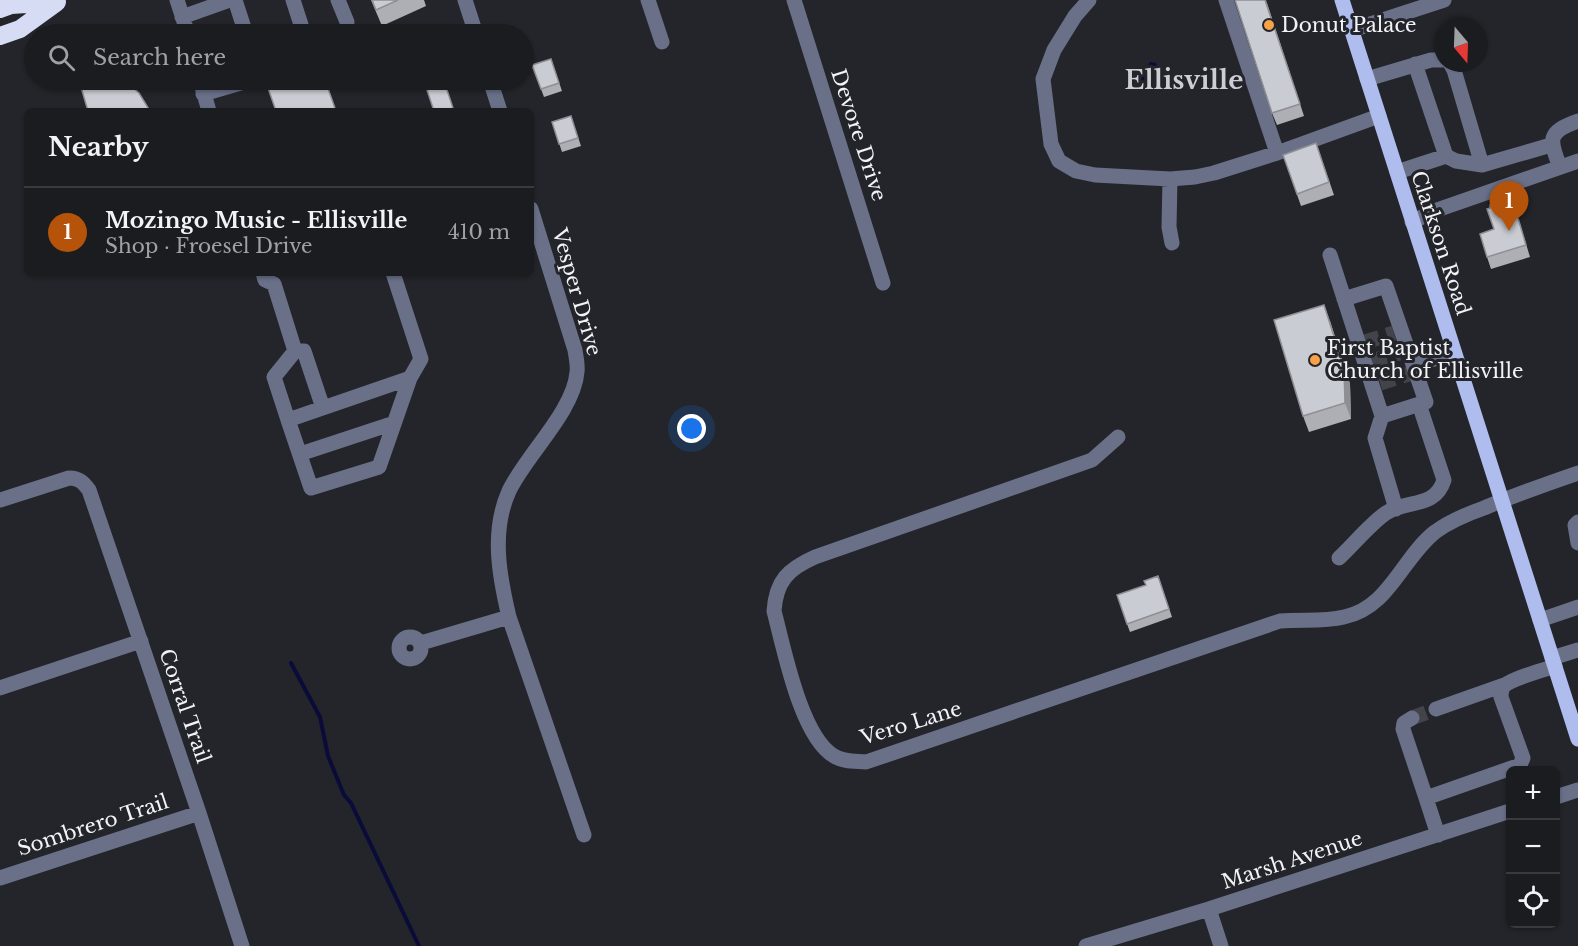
<!DOCTYPE html>
<html lang="en">
<head>
<meta charset="utf-8">
<style>
	:root { --surface:#1a1c20; --page:#232529; --text:#f1f3f6; --muted:#9fa1a5; --line:#383a3e; --accent:#b45309 }
	body { margin:0; font-family:"Libre Baskerville",serif; background:var(--page); color:var(--text) }
	.controls { position:absolute; right:18px; bottom:18px; display:grid; overflow:hidden; border-radius:9px; box-shadow:0 2px 4px #0004 }
	.controls button { width:54px; height:54px; display:grid; place-items:center; padding:0; border:0; border-bottom:2px solid var(--line); background:var(--surface); color:var(--text); font:30px sans-serif }
	.compass { position:absolute; left:1434px; top:18px; width:54px; height:54px; border-radius:50%; background:var(--surface); box-shadow:0 2px 4px #0004; rotate:161deg }
	.you { position:absolute; left:692px; top:429px; width:21px; height:21px; margin:-15px; border:4px solid #fff; border-radius:50%; background:#1a73e8; box-shadow:0 0 0 9px #1a73e833 }
	.badge { display:grid; place-items:center; width:39px; height:39px; border-radius:50%; background:var(--accent); color:#fff; font-size:20px; font-weight:700 }
	.pin { position:absolute; translate:-50% -50px; filter:drop-shadow(0 2px 3px #0008) }
	.pin::after { content:''; position:absolute; top:32px; width:21px; height:18px; background:inherit; clip-path:polygon(0 0,100% 0,50% 100%) }
	.list { margin:0; padding:0; list-style:none }
	h2 { display:flex; justify-content:space-between; align-items:center; height:78px; margin:0; padding:0 24px; font-size:26px }
	h2 small { font-size:20px; font-weight:400; color:var(--muted) }
	.list li { display:grid; grid-template-columns:39px 1fr auto; gap:18px; align-items:center; box-sizing:border-box; height:90px; padding:0 24px; border-top:2px solid var(--line) }
	.list b { display:block; font-size:22px; white-space:nowrap }
	.list p { margin:0; font-size:20px; white-space:nowrap; color:var(--muted) }
	.list em { font-size:20px; font-style:normal; color:var(--muted) }
	.icon { flex:none; width:33px; height:33px; fill:none; stroke:currentColor; stroke-width:2; stroke-linecap:round; stroke-linejoin:round }
	.map { position:relative; flex:none; width:1578px; height:946px; overflow:hidden }
	.search { position:absolute; background:var(--surface); box-shadow:0 2px 4px #0004; left:24px; top:24px; width:510px; height:66px; display:flex; align-items:center; gap:15px; box-sizing:border-box; padding:0 21px; border-radius:33px; color:var(--muted); font-size:22px }
	.panel { position:absolute; background:var(--surface); box-shadow:0 2px 4px #0004; left:24px; top:108px; width:510px; height:168px; border-radius:9px }
	.map>svg:first-child { display:block }
	.water { fill:#0a0b39 }
	.lines { fill:none; stroke-linecap:round; stroke-linejoin:round }
	.stream { stroke:#0a0b39; stroke-width:4 }
	.minor-tunnel { stroke:#424449; stroke-width:15; stroke-dasharray:15 8; stroke-linecap:butt }
	.minor { stroke:#697088; stroke-width:15 }
	.major { stroke:#aebcee; stroke-width:15 }
	.highway { stroke:#d5dcf4; stroke-width:18 }
	.wall { fill:#aeafb5 }
	.shaded-wall { fill:#8d8f94 }
	.building { fill:#caccd3; stroke:#8d8f94; stroke-width:1.5 }
	.poi-dot { fill:#f7a149; stroke:#23252a; stroke-width:2 }
	.labels { text-anchor:middle; stroke-width:6; stroke-linejoin:round; paint-order:stroke }
	.poi-label { font-size:20px; fill:#f2f3f6; stroke:#23252a; text-anchor:start }
	.street-label { font-size:20px; fill:#f2f3f6; stroke:#23252a }
	.district-label { font-size:26px; font-weight:bold; fill:#cdced5; stroke:#23252a }
</style>
</head>
<body>
<div class="map">
<svg width="1578" height="946" viewBox="0 0 1578 946">
	<rect width="100%" height="100%" fill="#23252a"/>
	<path class="water" d="M 1150,62 L 1156,63 L 1161,75 L 1144,81 L 1142,88 L 1137,87 L 1132,75 L 1138,68 L 1146,68 Z"/>
	<g class="lines">
		<path class="stream" d="M 291,663 L 320,717 L 328,756 L 344,795 L 351,803 L 419,946"/>
		<path class="minor-tunnel" d="M 1365,342 L 1394,333
			M 1372,361 L 1399,353
			M 1380,383 L 1409,374
			M 1412,718 L 1436,709"/>
		<path class="minor" d="M 177,0 L 188,34
			M 235,0 L 246,34
			M 293,0 L 304,34
			M 338,0 L 347,22
			M 465,0 L 476,34
			M 648,0 L 662,42
			M 794,0 L 883,283
			M 1089,0 L 1075,16 L 1054,50 L 1043,79 L 1051,144 L 1059,161 L 1076,171 L 1095,175 L 1170,179 L 1195,177 L 1214,173 L 1277,153 L 1379,116
			M 1226,0 L 1277,153
			M 182,17 L 230,0
			M 1352,30 L 1444,0
			M 1450,63 L 1454,70 L 1482,165
			M 1415,64 L 1446,156 L 1456,161 L 1482,165 L 1551,145
			M 1367,79 L 1431,60 L 1443,60
			M 200,80 L 209,111
			M 490,80 L 500,111
			M 203,94 L 251,80
			M 1560,167 C 1549,139 1547,132 1578,121
			M 1397,172 L 1446,156
			M 1170,179 L 1169,227 L 1172,243
			M 531,209 L 575,350 C 576,357 578,365 577,372 C 574,411 526,455 509,491 C 491,531 499,575 509,617 L 584,835
			M 1412,222 L 1434,211 L 1578,161
			M 1330,255 L 1382,416 L 1426,402 L 1386,286 L 1344,299
			M 263,273 L 265,280 L 274,284 L 295,351
			M 393,273 L 421,359 L 410,378 L 379,467 L 311,488 L 288,420 L 410,378
			M 295,351 L 304,351 L 323,408
			M 1414,365 L 1454,353
			M 1382,416 L 1375,438 L 1396,509
			M 288,420 L 274,377 L 295,351
			M 1118,437 L 1092,460 L 815,557 C 788,569 776,581 774,611 C 784,649 801,737 834,756 C 843,762 856,761 866,762 L 1280,621 C 1302,619 1323,622 1344,617 C 1389,608 1402,558 1435,532 C 1450,521 1467,514 1484,508 C 1515,495 1546,484 1578,473
			M 300,454 L 394,423
			M 0,500 L 69,478 C 79,478 83,482 89,490 L 199,813 L 242,946
			M 1578,522 L 1575,525 L 1578,543
			M 1339,558 C 1353,545 1371,523 1386,513 C 1407,499 1435,509 1444,480 L 1419,404
			M 1540,620 L 1578,607
			M399 648a11 11 0 1 1 22 0a11 11 0 1 1-22 0Z
			M 421,643 L 509,617
			M 1552,658 L 1578,650
			M 0,688 L 141,641
			M 1436,709 L 1504,685
			M 1412,718 L 1404,723 L 1403,729 L 1426,798
			M 1556,797 L 1578,790
			M 1438,835 L 1426,798 L 1520,765 L 1523,758 L 1501,697 C 1501,693 1501,691 1503,687 C 1509,679 1544,670 1555,666
			M 0,878 L 199,813
			M 1209,909 L 1221,946
			M 1086,946 L 1209,909 L 1510,811"/>
		<path class="major" d="M 1342,0 L 1578,739"/>
		<path class="highway" d="M 0,9 L 11,5 L 57,2
			M 0,36 L 20,29 L 56,3"/>
	</g>
	<path class="wall" d="M 371,0 L 424,0 L 426,6 L 382,26 Z
		M 1266,0 L 1304,116 L 1277,125 L 1272,113 Z
		M 551,59 L 562,91 L 544,97 L 532,65 Z
		M 571,116 L 581,146 L 562,152 L 552,122 Z
		M 1316,143 L 1334,195 L 1301,206 L 1283,155 Z
		M 1516,211 L 1530,257 L 1491,269 L 1487,257 L 1494,229 Z
		M 1330,321 L 1350,384 L 1351,419 L 1309,432 L 1303,416 Z
		M 1158,576 L 1172,617 L 1130,632 L 1127,624 L 1146,585 Z"/>
	<path class="shaded-wall" d="M 1324,305 L 1330,321 L 1350,384 L 1351,419 L 1345,403 Z"/>
	<path class="building" d="M 372,0 L 398,0 L 376,10 Z
		M 1235,0 L 1265,0 L 1300,104 L 1272,113 Z
		M 551,59 L 559,83 L 541,89 L 532,65 Z
		M 79,80 L 124,80 L 139,93 L 150,111 L 88,111 Z
		M 289,80 L 325,80 L 336,111 L 276,111 L 267,85 Z
		M 445,84 L 453,108 L 445,111 L 434,111 L 427,90 Z
		M 571,116 L 578,138 L 559,144 L 552,122 Z
		M 1316,143 L 1329,182 L 1297,194 L 1283,155 Z
		M 1512,198 L 1526,245 L 1487,257 L 1480,234 L 1494,229 L 1487,209 L 1490,208 L 1490,205 Z
		M 1324,305 L 1344,368 L 1345,403 L 1303,416 L 1274,320 Z
		M 1158,576 L 1169,609 L 1127,624 L 1117,595 L 1146,585 L 1144,581 Z"/>
	<g class="poi-dot">
		<circle cx="1269" cy="25" r="6"/>
		<circle cx="1315" cy="360" r="6"/>
	</g>
	<g class="labels">
		<g class="poi-label">
			<text x="1281" y="32">Donut Palace</text>
			<text x="1327" y="355">First Baptist<tspan x="1327" dy="23">Church of Ellisville</tspan></text>
		</g>
		<g class="street-label">
			<text transform="translate(859 135) rotate(72)" y="7">Devore Drive</text>
			<text transform="translate(1441 243) rotate(72)" y="7">Clarkson Road</text>
			<text transform="translate(577 292) rotate(74)" y="7">Vesper Drive</text>
			<text transform="translate(185 706) rotate(71)" y="7">Corral Trail</text>
			<text transform="translate(911 723) rotate(-17)" y="7">Vero Lane</text>
			<text transform="translate(93 825) rotate(-18)" y="7">Sombrero Trail</text>
			<text transform="translate(1292 860) rotate(-18)" y="7">Marsh Avenue</text>
		</g>
		<g class="district-label">
			<text x="1184" y="89">Ellisville</text>
		</g>
	</g>
</svg>
<div class="controls">
<button>+</button>
<button>−</button>
<button><svg class="icon" aria-label="locate" viewBox="0 0 24 24"><circle cx="12" cy="12" r="6"/><path d="M12 2v4M12 18v4M2 12h4M18 12h4"/></svg></button>
</div>
<svg class="compass" viewBox="-18 -18 36 36"><path d="M0-13l5 13h-10z" fill="#e53935"/><path d="M0 13l5-13h-10z" fill="#9fa1a5"/></svg>
<div class="you"></div>
<div class="pin badge" style="left:1509px;top:231px">1</div>
<div class="search"><svg class="icon" aria-label="search" viewBox="0 0 24 24"><circle cx="10" cy="10" r="6"/><path d="M15 15l6 6"/></svg>Search here</div>
<section class="panel">
<h2>Nearby<small></small></h2>
<ul class="list">
<li><span class="badge">1</span><div><b>Mozingo Music - Ellisville</b><p>Shop · Froesel Drive</p></div><em>410 m</em></li>
</ul>
</section>
</div>
</body>
</html>
